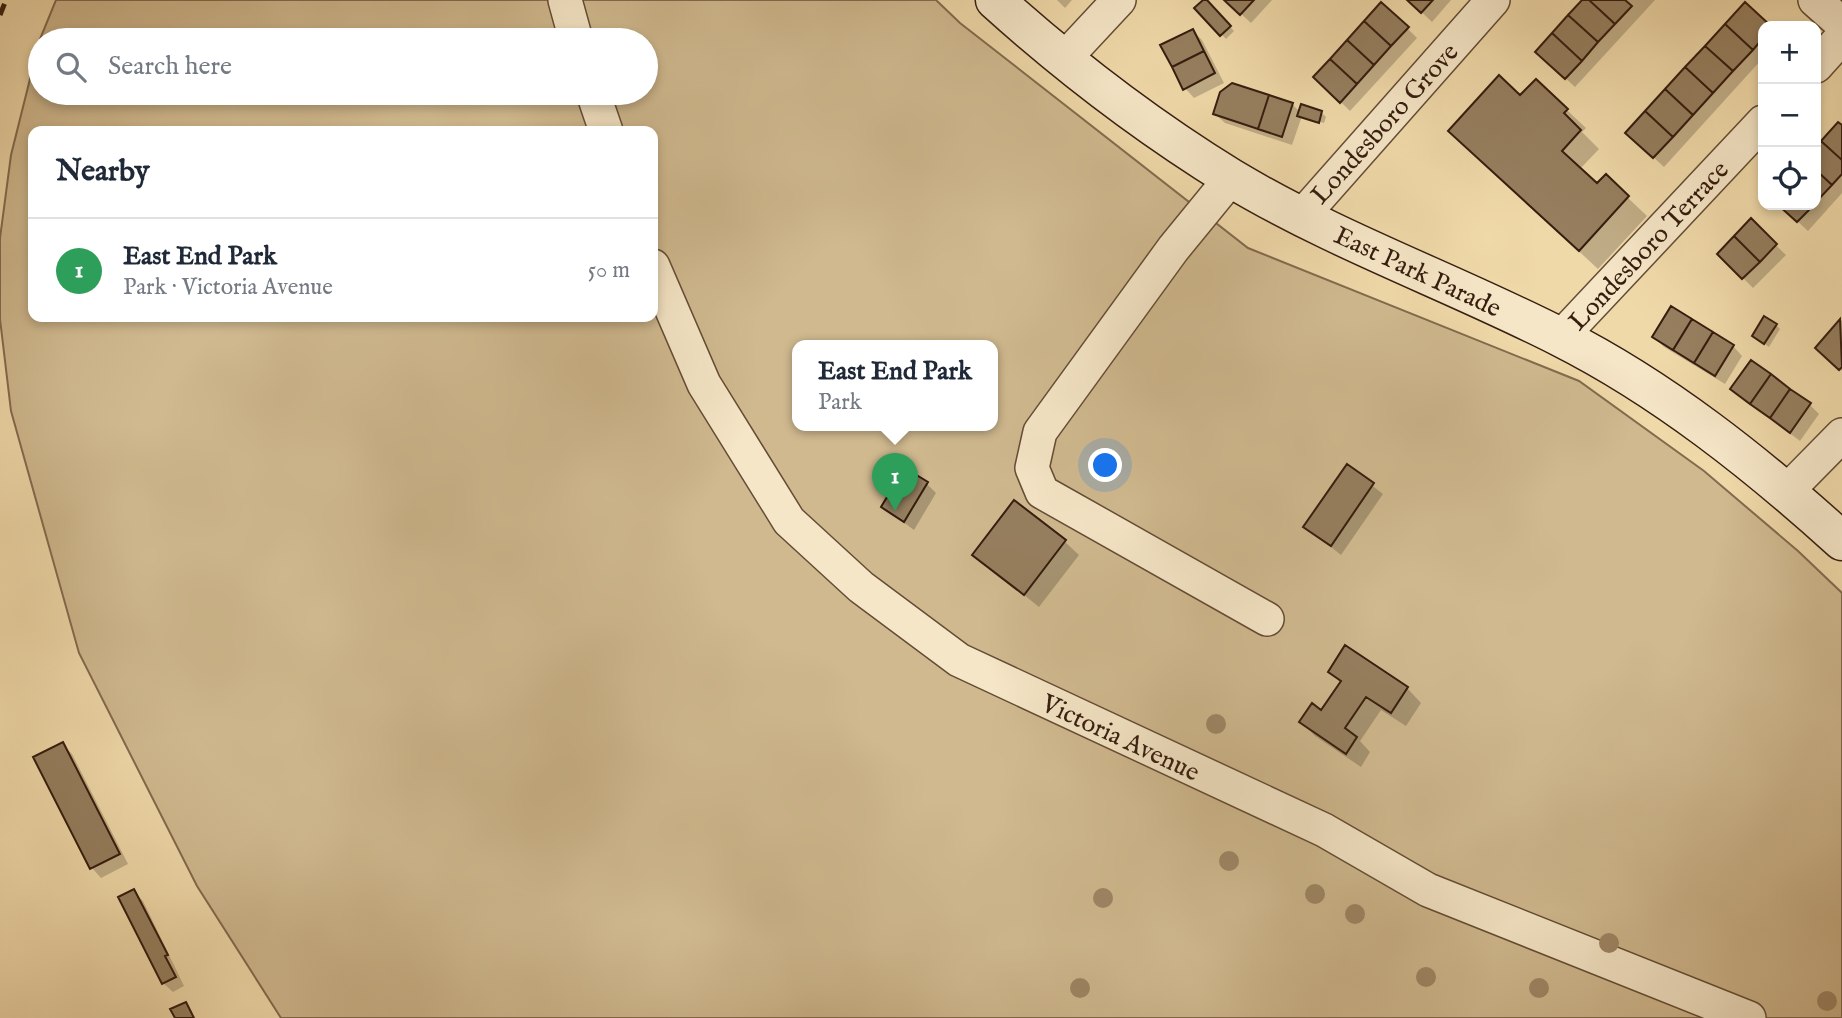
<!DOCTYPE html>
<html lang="en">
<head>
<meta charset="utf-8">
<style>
	:root { --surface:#fff; --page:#f6f6f7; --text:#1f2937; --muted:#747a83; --line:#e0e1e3; --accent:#8f2418 }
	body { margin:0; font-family:"IM FELL English",serif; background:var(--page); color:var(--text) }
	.controls { position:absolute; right:21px; top:21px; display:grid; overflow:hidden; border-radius:14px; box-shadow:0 4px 10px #0003 }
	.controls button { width:63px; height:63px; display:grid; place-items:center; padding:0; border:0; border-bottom:2px solid var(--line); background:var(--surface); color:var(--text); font:35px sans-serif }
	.you { position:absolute; left:1106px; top:466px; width:24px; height:24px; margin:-18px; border:5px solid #fff; border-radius:50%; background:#1a73e8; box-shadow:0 0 0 10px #1a73e833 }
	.badge { display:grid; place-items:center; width:46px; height:46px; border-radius:50%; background:var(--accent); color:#fff; font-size:23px; font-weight:700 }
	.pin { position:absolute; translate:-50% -58px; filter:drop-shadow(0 2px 4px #0008) }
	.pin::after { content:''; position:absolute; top:37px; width:24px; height:21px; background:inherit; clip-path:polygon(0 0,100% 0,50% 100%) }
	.popup { position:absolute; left:792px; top:340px; width:206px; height:91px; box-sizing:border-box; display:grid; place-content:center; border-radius:14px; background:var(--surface); filter:drop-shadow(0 2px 5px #0005); font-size:23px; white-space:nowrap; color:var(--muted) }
	.popup b { font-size:26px; color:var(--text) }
	.popup::after { content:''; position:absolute; left:50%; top:100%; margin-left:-14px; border:14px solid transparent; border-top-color:var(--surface) }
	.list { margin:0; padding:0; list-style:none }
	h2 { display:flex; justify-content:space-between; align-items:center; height:91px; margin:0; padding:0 28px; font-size:30px }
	h2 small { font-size:23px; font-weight:400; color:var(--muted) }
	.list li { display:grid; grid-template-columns:46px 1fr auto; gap:21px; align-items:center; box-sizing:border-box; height:105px; padding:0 28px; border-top:2px solid var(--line) }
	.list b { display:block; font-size:26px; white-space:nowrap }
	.list p { margin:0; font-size:23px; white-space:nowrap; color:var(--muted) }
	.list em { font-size:23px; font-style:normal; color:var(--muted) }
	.icon { flex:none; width:38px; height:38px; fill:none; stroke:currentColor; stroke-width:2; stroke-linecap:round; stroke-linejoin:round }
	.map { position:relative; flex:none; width:1842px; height:1018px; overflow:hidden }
	.search { position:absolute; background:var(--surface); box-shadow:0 4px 10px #0003; left:28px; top:28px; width:630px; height:77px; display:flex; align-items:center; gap:18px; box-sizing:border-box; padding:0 24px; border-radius:38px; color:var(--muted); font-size:26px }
	.panel { position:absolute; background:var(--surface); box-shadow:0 4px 10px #0003; left:28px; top:126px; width:630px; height:196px; border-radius:14px }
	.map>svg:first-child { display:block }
	.green { fill:#d0b98f; stroke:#826b4f; stroke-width:2; fill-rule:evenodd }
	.shadow { fill:#0003 }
	.building { fill:#967f5f; stroke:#351d0f; stroke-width:2 }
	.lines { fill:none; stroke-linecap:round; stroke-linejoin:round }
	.street-casing { stroke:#644c36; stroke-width:36 }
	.secondary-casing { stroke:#351d0f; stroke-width:41 }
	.street { stroke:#f5e6c7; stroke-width:33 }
	.secondary { stroke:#f5e6c7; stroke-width:38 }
	.rail { stroke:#351d0f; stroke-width:5; stroke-dasharray:12 12; stroke-linecap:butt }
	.tree { fill:#9f8766 }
	.labels { text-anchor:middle; stroke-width:7; stroke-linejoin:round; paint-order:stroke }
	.street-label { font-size:26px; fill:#351d0f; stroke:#f5e6c7 }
</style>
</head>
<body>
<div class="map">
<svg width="1842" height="1018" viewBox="0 0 1842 1018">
	<rect width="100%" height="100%" fill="#f0d9a9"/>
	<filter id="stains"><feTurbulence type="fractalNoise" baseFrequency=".00286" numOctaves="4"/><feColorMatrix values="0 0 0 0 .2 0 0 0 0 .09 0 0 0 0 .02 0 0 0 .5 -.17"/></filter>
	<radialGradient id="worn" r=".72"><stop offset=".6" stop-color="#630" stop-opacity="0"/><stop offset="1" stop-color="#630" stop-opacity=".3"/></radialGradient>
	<path class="green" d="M 56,0 L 936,0 L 960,23 L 1248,248 L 1579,381 L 1704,471 L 1798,551 L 1842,593 L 1842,1018 L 281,1018 L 197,886 L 79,653 L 11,411 L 0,319 L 0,238 L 11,155 L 40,39 ZM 40,40 L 646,40 L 646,93 L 40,93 ZM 33,131 L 653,131 L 653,317 L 33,317 ZM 797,345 L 993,345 L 993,425 L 797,425 Z"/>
	<path class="shadow" d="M 1057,0 L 1072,0 L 1065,8 Z
		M 1226,0 L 1272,0 L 1251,23 Z
		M 1409,0 L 1451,0 L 1432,22 Z
		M 1585,0 L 1655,0 L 1575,87 L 1547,61 Z
		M 1205,1 L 1234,31 L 1226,39 L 1197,8 Z
		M 1745,5 L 1768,26 L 1763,26 L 1763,58 L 1664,167 L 1637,142 Z
		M 1407,28 L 1417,38 L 1350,111 L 1315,77 Z
		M 1193,31 L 1202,40 L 1224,83 L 1194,98 L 1185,88 Z
		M 1536,81 L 1586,128 L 1582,132 L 1599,149 L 1580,169 L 1597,186 L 1606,177 L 1647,216 L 1598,269 L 1469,149 Z
		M 1292,104 L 1300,112 L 1322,113 L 1326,117 L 1324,123 L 1302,116 L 1292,145 L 1225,123 L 1215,114 Z
		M 1838,124 L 1842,128 L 1842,193 L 1808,231 L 1780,205 L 1816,205 L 1816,149 Z
		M 1751,221 L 1786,255 L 1753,288 L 1719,254 Z
		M 1842,320 L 1842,371 L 1817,348 Z
		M 1776,325 L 1780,329 L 1769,347 L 1754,336 Z
		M 1654,337 L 1733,346 L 1742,356 L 1725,384 L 1664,347 Z
		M 1732,389 L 1809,404 L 1819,414 L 1800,441 Z
		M 1347,466 L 1383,494 L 1341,555 L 1306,527 Z
		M 927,484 L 936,493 L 914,530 L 883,507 Z
		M 1064,541 L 1079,555 L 1039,607 L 974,555 Z
		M 1330,672 L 1407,688 L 1421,703 L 1406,726 L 1381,710 L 1360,741 L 1370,752 L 1361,767 L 1315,736 L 1301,722 L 1322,712 L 1341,683 Z
		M 62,744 L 72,754 L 128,864 L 101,878 L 92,868 L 36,758 Z
		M 133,891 L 143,901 L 184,986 L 173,992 L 163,983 Z"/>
	<path class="building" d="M 1203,0 L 1207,0 L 1231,26 L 1220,36 L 1194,8 Z
		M 1224,0 L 1254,0 L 1240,15 Z
		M 1407,0 L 1433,0 L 1421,13 Z
		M 1582,0 L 1589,0 L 1615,24 L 1598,42 L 1568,15 Z
		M 1589,0 L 1625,0 L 1632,6 L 1615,24 Z
		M 1381,2 L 1409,27 L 1391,46 L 1364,21 Z
		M 1745,2 L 1771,26 L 1763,26 L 1763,38 L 1753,50 L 1725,24 Z
		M 1568,15 L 1598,42 L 1582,61 L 1552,33 Z
		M 1364,21 L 1391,46 L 1374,65 L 1347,40 Z
		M 1725,24 L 1753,50 L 1733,71 L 1705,46 Z
		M 1193,29 L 1204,51 L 1172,67 L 1160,45 Z
		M 1552,33 L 1582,61 L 1565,79 L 1535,52 Z
		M 1347,40 L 1374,65 L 1357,84 L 1330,59 Z
		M 1705,46 L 1733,71 L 1713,93 L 1685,67 Z
		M 1204,51 L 1215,73 L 1183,90 L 1172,67 Z
		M 1330,59 L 1357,84 L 1340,103 L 1313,77 Z
		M 1685,67 L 1713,93 L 1693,115 L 1665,89 Z
		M 1499,75 L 1520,95 L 1536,79 L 1568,109 L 1564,113 L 1581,130 L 1562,151 L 1597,183 L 1606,174 L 1629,196 L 1579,251 L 1448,131 Z
		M 1232,83 L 1269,95 L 1258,129 L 1213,114 L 1220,92 Z
		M 1665,89 L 1693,115 L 1673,137 L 1645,111 Z
		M 1269,95 L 1293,103 L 1282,137 L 1258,129 Z
		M 1301,104 L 1322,111 L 1319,123 L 1297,116 Z
		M 1645,111 L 1673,137 L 1653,158 L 1625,133 Z
		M 1838,122 L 1842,125 L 1842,160 L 1821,141 Z
		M 1821,141 L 1842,160 L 1842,174 L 1832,185 L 1816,170 L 1816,146 Z
		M 1816,170 L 1832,185 L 1816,202 Z
		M 1778,205 L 1814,205 L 1797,222 Z
		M 1751,218 L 1777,244 L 1760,262 L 1734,236 Z
		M 1734,236 L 1760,262 L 1742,279 L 1717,254 Z
		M 1671,306 L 1692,319 L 1673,350 L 1652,337 Z
		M 1764,316 L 1777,324 L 1764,344 L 1752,336 Z
		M 1692,319 L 1713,332 L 1694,363 L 1673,350 Z
		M 1840,319 L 1842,367 L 1839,370 L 1815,348 Z
		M 1713,332 L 1734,345 L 1715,376 L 1694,363 Z
		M 1751,360 L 1771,374 L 1750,404 L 1730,389 Z
		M 1771,374 L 1790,389 L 1770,418 L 1750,404 Z
		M 1790,389 L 1811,403 L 1790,433 L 1770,418 Z
		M 1347,464 L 1374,483 L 1331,546 L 1303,527 Z
		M 900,465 L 928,482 L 904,522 L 881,507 L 893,487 L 888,484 Z
		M 1014,500 L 1066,540 L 1024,595 L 972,555 Z
		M 1345,645 L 1408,687 L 1391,713 L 1366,697 L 1345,728 L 1357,737 L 1346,754 L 1299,722 L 1312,703 L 1321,710 L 1341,681 L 1328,672 Z
		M 63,742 L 120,854 L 90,869 L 33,757 Z
		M 134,889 L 168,955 L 165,956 L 176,977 L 162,984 L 118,897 Z
		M 186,1002 L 194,1018 L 175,1018 L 170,1009 Z"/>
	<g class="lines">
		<g class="street-casing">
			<path id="street" d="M 565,0 L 576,40
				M 1815,0 L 1842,24
				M 1064,59 L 1119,0
				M 1816,66 L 1842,37
				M 593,93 L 606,131
				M 1231,178 L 1173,249 L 1040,432 L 1032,468 L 1042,492 L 1267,619
				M 1302,216 L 1493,0
				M 653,266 L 704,384 L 789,521 L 861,587 L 959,660 L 1324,830 L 1428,890 L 1749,1018
				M 1561,337 L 1763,122
				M 1787,491 L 1842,435"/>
		</g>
		<g class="secondary-casing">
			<path id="secondary" d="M 995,0 C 1066,64 1150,128 1231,178 C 1336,241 1452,282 1560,337 C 1663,389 1757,464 1842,541"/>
		</g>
		<use href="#street" class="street"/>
		<use href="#secondary" class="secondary"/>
		<path class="rail" d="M 0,15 L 6,0"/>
	</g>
	<g class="tree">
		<circle cx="1216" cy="724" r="10"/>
		<circle cx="1229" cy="861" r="10"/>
		<circle cx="1315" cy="894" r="10"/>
		<circle cx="1103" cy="898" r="10"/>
		<circle cx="1355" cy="914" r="10"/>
		<circle cx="1609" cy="943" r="10"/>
		<circle cx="1426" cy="977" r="10"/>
		<circle cx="1080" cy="988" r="10"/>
		<circle cx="1539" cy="988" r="10"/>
		<circle cx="1827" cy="1001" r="10"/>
	</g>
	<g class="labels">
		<g class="street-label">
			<text transform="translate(1384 123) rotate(-48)" y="9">Londesboro Grove</text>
			<text transform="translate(1648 245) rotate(-47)" y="9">Londesboro Terrace</text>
			<text transform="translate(1418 271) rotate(25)" y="9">East Park Parade</text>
			<text transform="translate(1121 737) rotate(25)" y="9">Victoria Avenue</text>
		</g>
	</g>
	<rect width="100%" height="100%" filter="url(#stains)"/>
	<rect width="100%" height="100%" fill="url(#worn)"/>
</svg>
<div class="controls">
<button>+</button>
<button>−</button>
<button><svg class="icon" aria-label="locate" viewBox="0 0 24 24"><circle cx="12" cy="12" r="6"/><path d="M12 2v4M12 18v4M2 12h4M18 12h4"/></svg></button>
</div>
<div class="you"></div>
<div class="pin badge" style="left:895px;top:511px;background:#2e9e5b">1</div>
<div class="popup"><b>East End Park</b>Park</div>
<div class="search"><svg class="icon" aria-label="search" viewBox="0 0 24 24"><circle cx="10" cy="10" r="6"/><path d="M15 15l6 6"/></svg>Search here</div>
<section class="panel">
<h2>Nearby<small></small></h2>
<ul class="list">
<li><span class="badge" style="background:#2e9e5b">1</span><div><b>East End Park</b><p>Park · Victoria Avenue</p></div><em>50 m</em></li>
</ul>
</section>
</div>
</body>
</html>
